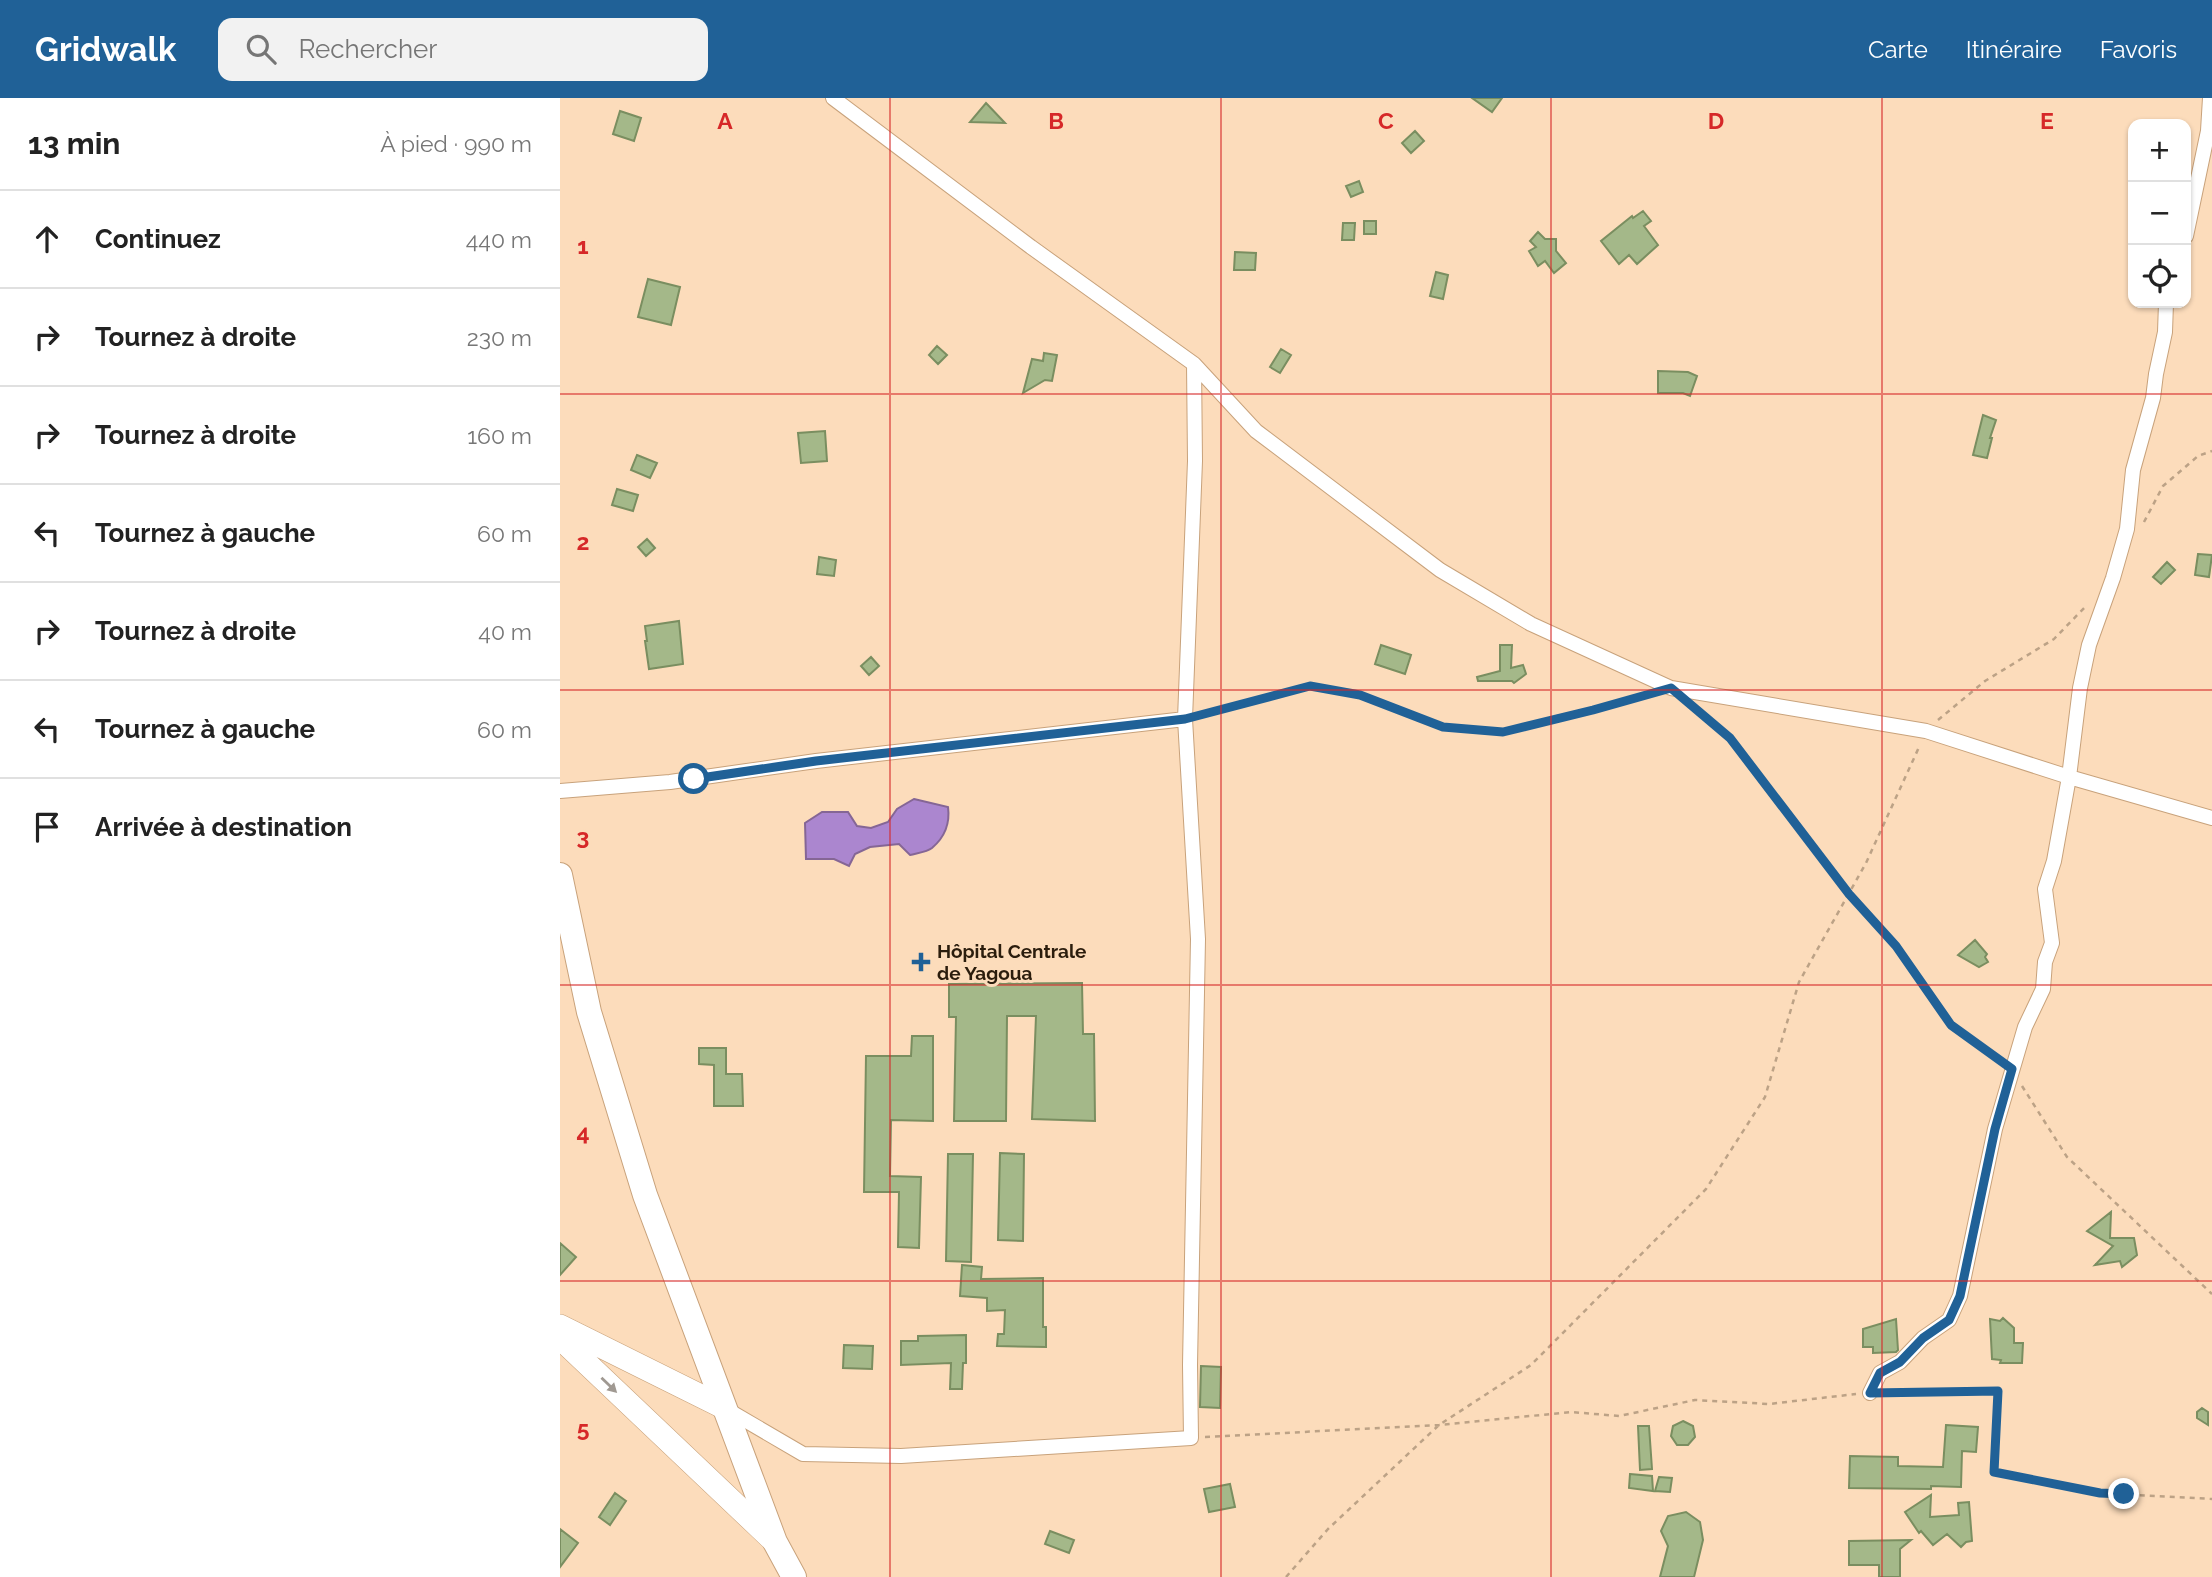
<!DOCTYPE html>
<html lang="fr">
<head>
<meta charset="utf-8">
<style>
	:root { --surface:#fff; --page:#f2f2f2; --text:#222; --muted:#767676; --line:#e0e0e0; --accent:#206197 }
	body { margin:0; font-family:Raleway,sans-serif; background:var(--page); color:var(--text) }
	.controls { position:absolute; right:21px; top:21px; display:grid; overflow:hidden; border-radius:14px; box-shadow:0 2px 5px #0004 }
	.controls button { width:63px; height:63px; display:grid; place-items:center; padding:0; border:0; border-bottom:2px solid var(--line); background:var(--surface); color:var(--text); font:35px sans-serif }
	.stop { position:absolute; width:21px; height:21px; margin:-16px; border:5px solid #206197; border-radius:50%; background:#fff }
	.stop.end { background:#206197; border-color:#fff; box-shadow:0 2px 7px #0008 }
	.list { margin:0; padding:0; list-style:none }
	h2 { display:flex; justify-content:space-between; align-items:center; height:91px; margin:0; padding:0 28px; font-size:30px }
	h2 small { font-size:23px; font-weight:400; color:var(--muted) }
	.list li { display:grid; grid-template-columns:46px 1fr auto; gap:21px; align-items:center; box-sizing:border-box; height:98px; padding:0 28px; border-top:2px solid var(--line) }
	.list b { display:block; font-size:26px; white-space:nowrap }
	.list em { font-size:23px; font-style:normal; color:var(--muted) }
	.icon { flex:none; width:38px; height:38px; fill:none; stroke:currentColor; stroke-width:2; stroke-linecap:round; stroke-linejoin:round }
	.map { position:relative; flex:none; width:1652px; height:1479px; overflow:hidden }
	header { display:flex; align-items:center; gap:42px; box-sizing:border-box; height:98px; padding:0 35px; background:var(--accent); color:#fff }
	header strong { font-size:33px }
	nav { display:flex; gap:38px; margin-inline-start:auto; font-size:24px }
	.search { width:490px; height:63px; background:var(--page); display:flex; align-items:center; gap:18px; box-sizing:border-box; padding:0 24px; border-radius:14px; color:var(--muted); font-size:26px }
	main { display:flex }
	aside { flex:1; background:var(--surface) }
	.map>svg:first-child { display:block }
	.water { fill:#ab86cf; stroke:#856695; stroke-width:2 }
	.building { fill:#a4b889; stroke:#7a8e60; stroke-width:2 }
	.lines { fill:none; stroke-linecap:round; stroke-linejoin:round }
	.minor-casing { stroke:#c8a27b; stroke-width:16 }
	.primary-casing { stroke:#c8a27b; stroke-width:24 }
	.trunk-casing { stroke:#c8a27b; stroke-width:26 }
	.path { stroke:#bca286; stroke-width:2.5; stroke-dasharray:5 5; stroke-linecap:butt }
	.minor { stroke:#fff; stroke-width:14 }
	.primary { stroke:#fff; stroke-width:23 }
	.trunk { stroke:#fff; stroke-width:24 }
	.oneway { fill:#a09992 }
	.route { stroke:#206197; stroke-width:9 }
	.grid { fill:none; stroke:#d62828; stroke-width:2; stroke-opacity:0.55 }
	.poi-dot { fill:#206197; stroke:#fcdcbb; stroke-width:2.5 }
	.labels { text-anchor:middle; stroke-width:6; stroke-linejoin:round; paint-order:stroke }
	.poi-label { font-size:19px; font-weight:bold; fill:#2b1d0d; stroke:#fcdcbb; text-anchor:start }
	.grid-label { font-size:23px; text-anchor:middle; font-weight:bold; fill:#d62828; stroke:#fcdcbb; stroke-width:6; stroke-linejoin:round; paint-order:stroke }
</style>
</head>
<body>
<header>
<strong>Gridwalk</strong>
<div class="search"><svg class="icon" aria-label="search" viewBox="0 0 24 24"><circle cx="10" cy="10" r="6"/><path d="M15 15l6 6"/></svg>Rechercher</div>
<nav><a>Carte</a><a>Itinéraire</a><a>Favoris</a></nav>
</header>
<main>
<aside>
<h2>13 min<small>À pied · 990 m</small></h2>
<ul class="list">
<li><svg class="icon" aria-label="ahead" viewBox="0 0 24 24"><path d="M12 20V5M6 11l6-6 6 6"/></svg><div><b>Continuez</b></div><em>440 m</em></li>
<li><svg class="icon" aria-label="right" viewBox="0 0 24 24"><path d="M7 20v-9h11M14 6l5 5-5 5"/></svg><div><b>Tournez à droite</b></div><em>230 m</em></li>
<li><svg class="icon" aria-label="right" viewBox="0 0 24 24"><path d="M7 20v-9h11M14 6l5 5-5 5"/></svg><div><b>Tournez à droite</b></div><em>160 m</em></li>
<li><svg class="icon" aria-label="left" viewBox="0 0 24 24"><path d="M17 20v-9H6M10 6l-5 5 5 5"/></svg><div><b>Tournez à gauche</b></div><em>60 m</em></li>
<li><svg class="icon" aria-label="right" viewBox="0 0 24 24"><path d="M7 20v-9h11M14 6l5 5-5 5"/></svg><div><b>Tournez à droite</b></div><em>40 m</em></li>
<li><svg class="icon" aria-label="left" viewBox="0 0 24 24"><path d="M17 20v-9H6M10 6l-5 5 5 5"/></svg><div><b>Tournez à gauche</b></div><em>60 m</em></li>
<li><svg class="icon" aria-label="arrive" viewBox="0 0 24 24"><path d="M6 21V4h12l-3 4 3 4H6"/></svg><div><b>Arrivée à destination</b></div></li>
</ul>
</aside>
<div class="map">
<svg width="1652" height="1479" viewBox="0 0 1652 1479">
	<rect width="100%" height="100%" fill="#fcdcbb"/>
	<path class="water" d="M 354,701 L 388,709 C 390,724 385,739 372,750 C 367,754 357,755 350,757 L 339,746 L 310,749 L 295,756 L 289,768 L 274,761 L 246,761 L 245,725 L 262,714 L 288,714 L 297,728 L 311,730 L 328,724 L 337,711 Z"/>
	<path class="building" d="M 912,0 L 942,0 L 932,14 Z
		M 426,5 L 445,25 L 410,24 Z
		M 60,13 L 81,20 L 74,43 L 53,36 Z
		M 855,33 L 864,43 L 851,55 L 842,45 Z
		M 799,83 L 803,94 L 791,99 L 786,88 Z
		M 1083,113 L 1091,123 L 1084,128 L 1098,147 L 1077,166 L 1069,157 L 1059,166 L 1041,143 L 1072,118 L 1073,120 Z
		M 804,123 L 816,123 L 816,136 L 804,136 Z
		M 783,125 L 795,125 L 794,142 L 782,142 Z
		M 978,134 L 985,141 L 996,141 L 996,153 L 1006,165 L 994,175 L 985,163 L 978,168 L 969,153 L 976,149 L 970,143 Z
		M 675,154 L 696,155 L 695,172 L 674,172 Z
		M 876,174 L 888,177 L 883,201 L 870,198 Z
		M 88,181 L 120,189 L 111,227 L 78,219 Z
		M 377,248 L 387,257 L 378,266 L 369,257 Z
		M 721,251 L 731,257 L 720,275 L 710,269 Z
		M 484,255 L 497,257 L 492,283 L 485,282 L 463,295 L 472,261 L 483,263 Z
		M 1098,273 L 1128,274 L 1137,278 L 1130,298 L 1123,295 L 1098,295 Z
		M 1423,317 L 1436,322 L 1430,340 L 1432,340 L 1427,360 L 1413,357 Z
		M 265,333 L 267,363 L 241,365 L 238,335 Z
		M 77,357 L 97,365 L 90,380 L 71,372 Z
		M 57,391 L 78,397 L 73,413 L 52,407 Z
		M 87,441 L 95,450 L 86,458 L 78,449 Z
		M 1638,456 L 1652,457 L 1649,479 L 1635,477 Z
		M 259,459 L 276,462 L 274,478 L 257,476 Z
		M 1607,464 L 1615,472 L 1601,486 L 1593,479 Z
		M 119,523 L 123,566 L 89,571 L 85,543 L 87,543 L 85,528 Z
		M 821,547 L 851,557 L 845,576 L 815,566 Z
		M 940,547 L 952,547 L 951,570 L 963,567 L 966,576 L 954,585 L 952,583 L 918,583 L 917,579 L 940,573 Z
		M 311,559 L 319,568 L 309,577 L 301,568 Z
		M 1415,842 L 1427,856 L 1425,859 L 1428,864 L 1419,869 L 1398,857 Z
		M 522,885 L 523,936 L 534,936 L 535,1023 L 472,1021 L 476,918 L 447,918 L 446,1023 L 394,1023 L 396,919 L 389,919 L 389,886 Z
		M 352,938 L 373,938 L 373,1023 L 331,1022 L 330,1078 L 361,1079 L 359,1150 L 338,1149 L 339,1094 L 304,1094 L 306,958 L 351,958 Z
		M 139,950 L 166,950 L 166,976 L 182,976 L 183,1008 L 154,1008 L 154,967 L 139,966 Z
		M 440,1055 L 464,1056 L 463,1143 L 438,1142 Z
		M 388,1056 L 413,1056 L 411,1164 L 386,1163 Z
		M 1551,1114 L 1550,1140 L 1574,1140 L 1577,1157 L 1562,1169 L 1560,1163 L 1535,1167 L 1553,1148 L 1527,1133 Z
		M 0,1145 L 16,1159 L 0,1177 Z
		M 402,1167 L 422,1169 L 421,1181 L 483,1180 L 483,1229 L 486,1229 L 486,1249 L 437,1248 L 438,1236 L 444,1236 L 445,1212 L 427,1213 L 427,1200 L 400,1198 Z
		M 1443,1220 L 1454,1230 L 1454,1245 L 1463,1245 L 1462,1265 L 1440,1265 L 1441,1262 L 1432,1261 L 1430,1221 L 1440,1223 Z
		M 1336,1221 L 1338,1252 L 1336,1254 L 1313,1255 L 1313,1249 L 1303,1249 L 1303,1231 Z
		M 406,1237 L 406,1265 L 403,1265 L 402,1291 L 390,1291 L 391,1265 L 341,1267 L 341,1243 L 358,1243 L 358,1238 Z
		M 284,1247 L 313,1248 L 312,1271 L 283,1270 Z
		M 641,1268 L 661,1269 L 660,1310 L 640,1309 Z
		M 1642,1310 L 1648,1314 L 1648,1327 L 1637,1320 L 1637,1314 Z
		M 1123,1323 L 1133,1328 L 1135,1339 L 1128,1347 L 1117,1347 L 1111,1338 L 1113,1328 Z
		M 1386,1327 L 1418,1329 L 1416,1354 L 1402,1353 L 1401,1389 L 1371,1388 L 1371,1391 L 1289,1390 L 1290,1358 L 1338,1359 L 1338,1368 L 1383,1369 Z
		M 1078,1328 L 1089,1328 L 1092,1371 L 1080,1372 Z
		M 1070,1376 L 1092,1378 L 1093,1393 L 1069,1390 Z
		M 1099,1379 L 1112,1380 L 1110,1394 L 1095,1393 Z
		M 670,1386 L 675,1409 L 649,1414 L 644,1391 Z
		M 55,1395 L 66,1403 L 50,1427 L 39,1419 Z
		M 1371,1397 L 1370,1419 L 1399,1417 L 1398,1405 L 1409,1404 L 1412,1443 L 1406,1444 L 1401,1449 L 1387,1436 L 1373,1447 L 1361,1433 L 1359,1435 L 1345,1414 Z
		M 1126,1414 L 1140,1424 L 1143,1442 L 1134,1479 L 1100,1479 L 1108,1448 L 1101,1433 L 1108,1418 Z
		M 0,1431 L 18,1445 L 0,1469 Z
		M 490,1433 L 514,1442 L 509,1455 L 485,1446 Z
		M 1351,1442 L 1340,1451 L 1340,1479 L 1319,1479 L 1319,1467 L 1289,1467 L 1289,1443 Z"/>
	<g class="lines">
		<g class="minor-casing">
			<path id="minor" d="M 273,0 L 471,149 L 634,266 L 696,333 L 880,472 L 971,526 L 1111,590 L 1366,633 L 1509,679 L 1652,720
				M 1626,138 L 1648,33 L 1650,0
				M 0,693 L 110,684 L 256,663 L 625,621
				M 1310,1295 L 1320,1275 L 1340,1264 L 1363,1240 L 1389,1222 L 1400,1198 L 1435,1031 L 1465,929 L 1483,891 L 1485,864 L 1492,845 L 1485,791 L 1494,763 L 1509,679 L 1520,590 L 1529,547 L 1553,480 L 1567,431 L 1573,372 L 1593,300 L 1596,276 L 1605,234 L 1606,205
				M 166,1311 L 243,1356 L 341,1358 L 631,1340 L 630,1267 L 638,841 L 625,621 L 635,363 L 634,266"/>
		</g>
		<g class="primary-casing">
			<path id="primary" d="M 0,1228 L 163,1309
				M 0,1240 L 215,1444"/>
		</g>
		<g class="trunk-casing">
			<path id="trunk" d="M 0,777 L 29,914 L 85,1097 L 215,1444 L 234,1479"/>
		</g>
		<path class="path" d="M 1584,424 L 1603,388 L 1638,358 L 1652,353
			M 1134,610 L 1170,640 L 1289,796 L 1336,848 L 1391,927 L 1440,962
			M 640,616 L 750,588 L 800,597 L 883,630 L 943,634 L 1087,597
			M 1378,622 L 1425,583 L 1494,541 L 1527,507
			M 1462,988 L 1507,1059 L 1652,1196
			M 1327,1295 L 1438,1293 L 1434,1374 L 1540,1395 L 1652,1401
			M 645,1339 L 879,1327 L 1011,1314 L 1059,1318 L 1135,1302 L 1209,1306 L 1296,1296
			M 726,1479 L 768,1431 L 879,1327 L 971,1267 L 1146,1091 L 1205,999 L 1239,884 L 1306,765 L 1360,647"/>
		<use href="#minor" class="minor"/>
		<use href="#primary" class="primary"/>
		<use href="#trunk" class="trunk"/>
	</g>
	<defs><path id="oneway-solid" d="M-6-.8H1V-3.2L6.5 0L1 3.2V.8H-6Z" transform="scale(1.75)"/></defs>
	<use class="oneway" href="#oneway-solid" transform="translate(49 1287) rotate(44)"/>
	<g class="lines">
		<path class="route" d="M 134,681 L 256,663 L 625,621 L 750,588 L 800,597 L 883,629 L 943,634 L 1033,612 L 1111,590 L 1170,640 L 1289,796 L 1336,848 L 1391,927 L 1452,971 L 1435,1031 L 1400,1198 L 1389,1222 L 1363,1240 L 1340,1264 L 1320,1275 L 1310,1295 L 1438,1293 L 1434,1374 L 1540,1395 L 1564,1396"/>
	</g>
	<path class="grid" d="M 330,0 L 330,1479M 661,0 L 661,1479M 991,0 L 991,1479M 1322,0 L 1322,1479M 0,296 L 1652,296M 0,592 L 1652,592M 0,887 L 1652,887M 0,1183 L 1652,1183"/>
	<path class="poi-dot" d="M357.5 853.5h7v7h7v7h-7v7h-7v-7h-7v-7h7z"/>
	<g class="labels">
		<g class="poi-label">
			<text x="377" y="860">Hôpital Centrale<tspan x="377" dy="22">de Yagoua</tspan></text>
		</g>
	</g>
	<g class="grid-label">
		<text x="165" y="31">A</text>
		<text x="496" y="31">B</text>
		<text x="826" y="31">C</text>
		<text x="1156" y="31">D</text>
		<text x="1487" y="31">E</text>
		<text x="23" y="156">1</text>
		<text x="23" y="452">2</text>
		<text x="23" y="747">3</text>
		<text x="23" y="1043">4</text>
		<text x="23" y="1339">5</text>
	</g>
</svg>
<div class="controls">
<button>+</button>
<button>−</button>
<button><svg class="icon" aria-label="locate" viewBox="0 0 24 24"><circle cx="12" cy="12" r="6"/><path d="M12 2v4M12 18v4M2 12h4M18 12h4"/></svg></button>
</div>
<div class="stop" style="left:134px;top:681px"></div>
<div class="stop end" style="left:1564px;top:1396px"></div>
</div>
</main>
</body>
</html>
